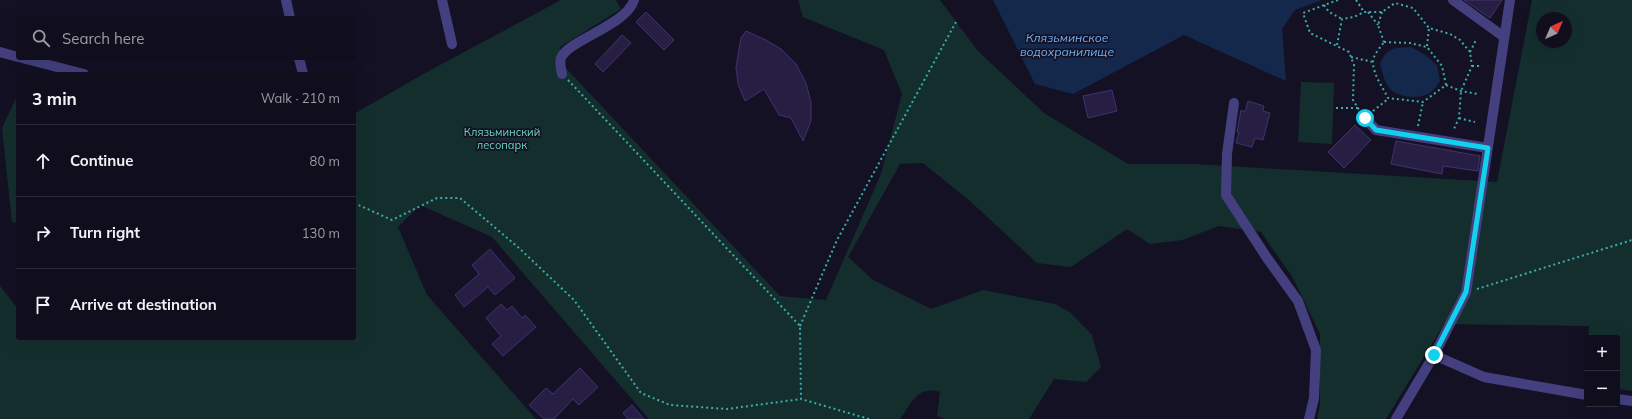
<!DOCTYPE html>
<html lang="en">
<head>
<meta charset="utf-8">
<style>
	:root { --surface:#100d1c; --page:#1e1b29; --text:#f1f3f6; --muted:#9c9ca3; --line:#302d3b }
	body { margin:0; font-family:Mulish,sans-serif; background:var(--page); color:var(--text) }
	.controls { position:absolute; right:12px; bottom:12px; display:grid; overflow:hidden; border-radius:4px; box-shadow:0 4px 16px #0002 }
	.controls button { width:36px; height:36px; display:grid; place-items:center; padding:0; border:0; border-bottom:1px solid var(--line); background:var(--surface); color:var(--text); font:20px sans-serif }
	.compass { position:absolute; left:1536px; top:12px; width:36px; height:36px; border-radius:50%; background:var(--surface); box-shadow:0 4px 16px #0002; rotate:44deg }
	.stop { position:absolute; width:12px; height:12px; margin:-9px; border:3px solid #13d1ed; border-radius:50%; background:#fff }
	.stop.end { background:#13d1ed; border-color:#fff; box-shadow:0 1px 4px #0008 }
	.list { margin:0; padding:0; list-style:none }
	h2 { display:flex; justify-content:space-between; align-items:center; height:52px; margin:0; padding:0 16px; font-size:17px }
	h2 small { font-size:13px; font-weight:400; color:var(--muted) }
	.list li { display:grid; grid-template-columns:26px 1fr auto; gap:12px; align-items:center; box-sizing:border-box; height:72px; padding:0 16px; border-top:1px solid var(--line) }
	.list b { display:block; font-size:15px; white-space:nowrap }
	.list em { font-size:13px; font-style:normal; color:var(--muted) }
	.icon { flex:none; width:22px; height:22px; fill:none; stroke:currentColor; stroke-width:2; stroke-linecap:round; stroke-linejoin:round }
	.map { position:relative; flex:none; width:1632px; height:419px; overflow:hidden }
	.search { position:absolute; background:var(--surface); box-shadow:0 4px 16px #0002; left:16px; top:16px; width:340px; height:44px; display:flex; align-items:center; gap:10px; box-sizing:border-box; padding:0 14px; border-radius:4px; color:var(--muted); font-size:15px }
	.panel { position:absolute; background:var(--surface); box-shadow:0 4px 16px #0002; left:16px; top:72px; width:340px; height:268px; border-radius:4px }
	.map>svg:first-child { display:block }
	.green { fill:#142e2e; fill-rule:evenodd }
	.water { fill:#14284b }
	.building { fill:#271e44; stroke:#40326e }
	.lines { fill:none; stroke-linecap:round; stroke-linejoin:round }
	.path { stroke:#39aeaa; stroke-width:2; stroke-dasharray:2 3; stroke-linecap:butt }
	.minor { stroke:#444080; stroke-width:10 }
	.route { stroke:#13d1ed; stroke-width:5 }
	.labels { text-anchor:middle; stroke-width:3.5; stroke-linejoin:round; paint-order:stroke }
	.park-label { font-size:11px; fill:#69d7be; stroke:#151125 }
	.water-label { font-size:12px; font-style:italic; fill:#6eb2f4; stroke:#151125 }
</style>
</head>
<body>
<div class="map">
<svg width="1632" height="419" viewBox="0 0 1632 419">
	<rect width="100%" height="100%" fill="#151125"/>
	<path class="green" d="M 561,0 L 616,0 L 621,9 L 560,47 L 562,64 L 780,296 L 826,300 L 881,174 L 902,94 L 884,50 L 803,17 L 798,0 L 940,0 L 977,50 L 1044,113 L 1128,164 L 1194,164 L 1497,182 L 1532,0 L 1632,0 L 1632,391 L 1617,389 L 1617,338 L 1588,338 L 1589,326 L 1444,324 L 1386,419 L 1317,419 L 1320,405 L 1320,334 L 1293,278 L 1261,232 L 1219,226 L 1182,240 L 1150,244 L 1127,229 L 1071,267 L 1037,263 L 970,201 L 923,163 L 900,164 L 848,257 L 873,280 L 931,309 L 983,290 L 1055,304 L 1071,313 L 1092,335 L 1101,367 L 1086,382 L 1054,379 L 1029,419 L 945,419 L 937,416 L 940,392 C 917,385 912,403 900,419 L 649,419 L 492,237 L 420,205 L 398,227 L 427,295 L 536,419 L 0,419 L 0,286 L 18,309 L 18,338 L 354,338 L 354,114 L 425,73 ZM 1542,18 L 1566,18 L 1566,42 L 1542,42 Z
		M 1301,82 L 1334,83 L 1332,144 L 1298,142 Z
		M 18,94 L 18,223 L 12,222 L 2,128 Z"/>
	<path class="water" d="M 993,0 L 1322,0 L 1295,10 L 1282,29 L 1286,81 L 1184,35 L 1073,94 L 1035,84 Z
		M 1411,47 L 1424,54 L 1437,65 L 1440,81 C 1438,84 1435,89 1432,91 C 1422,100 1401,98 1391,90 C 1385,84 1382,72 1380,64 C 1387,47 1394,48 1411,47 Z"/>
	<path class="building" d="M 1464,0 L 1502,0 L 1490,18 Z
		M 646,12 L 674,40 L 664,50 L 636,22 Z
		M 746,31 L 766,40 L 781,49 L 796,64 L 806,83 L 811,102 L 811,121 L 803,141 L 791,118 L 779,115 L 764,89 L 745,101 L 738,84 L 736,67 L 741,38 Z
		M 622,35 L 631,43 L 603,72 L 595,64 Z
		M 1112,90 L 1117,111 L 1088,118 L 1083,96 Z
		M 1248,101 L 1264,106 L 1263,111 L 1270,113 L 1263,140 L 1255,138 L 1252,147 L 1236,143 L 1239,132 L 1237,132 L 1241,110 L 1245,112 Z
		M 1355,125 L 1371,140 L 1344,168 L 1328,152 Z
		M 1396,141 L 1480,156 L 1478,171 L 1443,166 L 1442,174 L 1391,164 Z
		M 490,249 L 515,278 L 495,295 L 488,287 L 464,307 L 455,295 L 479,274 L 472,265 Z
		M 501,304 L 507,310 L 512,306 L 522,318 L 525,315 L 536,327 L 503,356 L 492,344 L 501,336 L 486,318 Z
		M 580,368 L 598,387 L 579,405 L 573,399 L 554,419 L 544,419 L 529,405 L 546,388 L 553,394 Z
		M 632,405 L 644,419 L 628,419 L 623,413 Z"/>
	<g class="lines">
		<path class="path" d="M 1338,0 L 1303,13 L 1310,33 L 1349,52 L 1354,65 L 1353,100 L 1359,110
			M 1356,0 L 1364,12
			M 1324,5 L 1329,12 L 1342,19
			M 1368,12 L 1378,25
			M 1382,12 L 1378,25 L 1384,42
			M 1384,42 L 1410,43 L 1427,47 L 1442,66 L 1446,85 L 1423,102 L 1388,98 C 1383,88 1373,74 1373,62 C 1373,55 1380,48 1384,42 Z
			M 1337,45 L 1342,19 L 1354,17 L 1364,12 L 1382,12 L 1395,3 L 1413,8 L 1429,28 L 1450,34 L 1460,40 L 1470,52 L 1472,66 L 1461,91 L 1459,118 L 1453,131
			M 1427,46 L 1429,28
			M 1470,52 L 1476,40
			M 1351,57 L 1373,62
			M 1472,66 L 1481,66
			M 568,80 L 800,326 L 801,399 L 869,419
			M 1446,85 L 1461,91 L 1478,94
			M 1336,108 L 1358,108
			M 1373,111 L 1388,99
			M 1459,118 L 1475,122
			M 1418,126 L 1423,102
			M 354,203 L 392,220 L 437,198 L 460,198 L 519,248 L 574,300 L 641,393 L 670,405 L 727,409 L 801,399
			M 1477,289 L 1632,240
			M 800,326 L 837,240 L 956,22"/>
		<path class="minor" d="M 286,0 L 290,18
			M 442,0 L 452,44
			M 1453,0 L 1504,37
			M 0,52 L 18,57
			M 22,58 L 84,74
			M 299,58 L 303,74
			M 562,74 C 561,68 559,63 561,58 C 568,40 627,25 634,0
			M 1234,103 L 1227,154 L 1226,195 L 1267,258 L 1298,301 L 1316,350 L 1314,398 L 1309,419
			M 1365,118 L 1376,130 L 1488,148
			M 1434,355 L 1484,377 L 1587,395
			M 1617,399 L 1632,401
			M 1396,419 L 1434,355 L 1466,293 L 1510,0"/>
	</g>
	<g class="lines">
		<path class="route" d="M 1365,118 L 1376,130 L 1488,148 L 1466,292 L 1434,355"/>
	</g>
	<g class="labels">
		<g class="park-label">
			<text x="502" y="136">Клязьминский<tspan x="502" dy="13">лесопарк</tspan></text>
		</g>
		<g class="water-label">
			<text x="1067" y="42">Клязьминское<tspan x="1067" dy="14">водохранилище</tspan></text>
		</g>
	</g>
</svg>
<div class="controls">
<button>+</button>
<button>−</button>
</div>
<svg class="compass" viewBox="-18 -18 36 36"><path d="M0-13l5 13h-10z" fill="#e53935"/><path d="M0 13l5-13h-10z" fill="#9c9ca3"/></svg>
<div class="stop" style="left:1365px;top:118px"></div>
<div class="stop end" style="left:1434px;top:355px"></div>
<div class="search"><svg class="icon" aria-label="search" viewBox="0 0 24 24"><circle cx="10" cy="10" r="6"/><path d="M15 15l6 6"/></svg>Search here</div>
<section class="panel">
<h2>3 min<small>Walk · 210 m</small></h2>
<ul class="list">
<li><svg class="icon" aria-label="ahead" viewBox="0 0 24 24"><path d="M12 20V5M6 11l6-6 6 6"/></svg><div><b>Continue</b></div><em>80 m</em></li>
<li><svg class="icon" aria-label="right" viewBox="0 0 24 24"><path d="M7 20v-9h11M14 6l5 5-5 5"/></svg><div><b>Turn right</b></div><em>130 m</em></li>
<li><svg class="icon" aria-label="arrive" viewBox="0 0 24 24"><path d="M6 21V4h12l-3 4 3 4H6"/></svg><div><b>Arrive at destination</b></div></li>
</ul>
</section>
</div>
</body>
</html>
